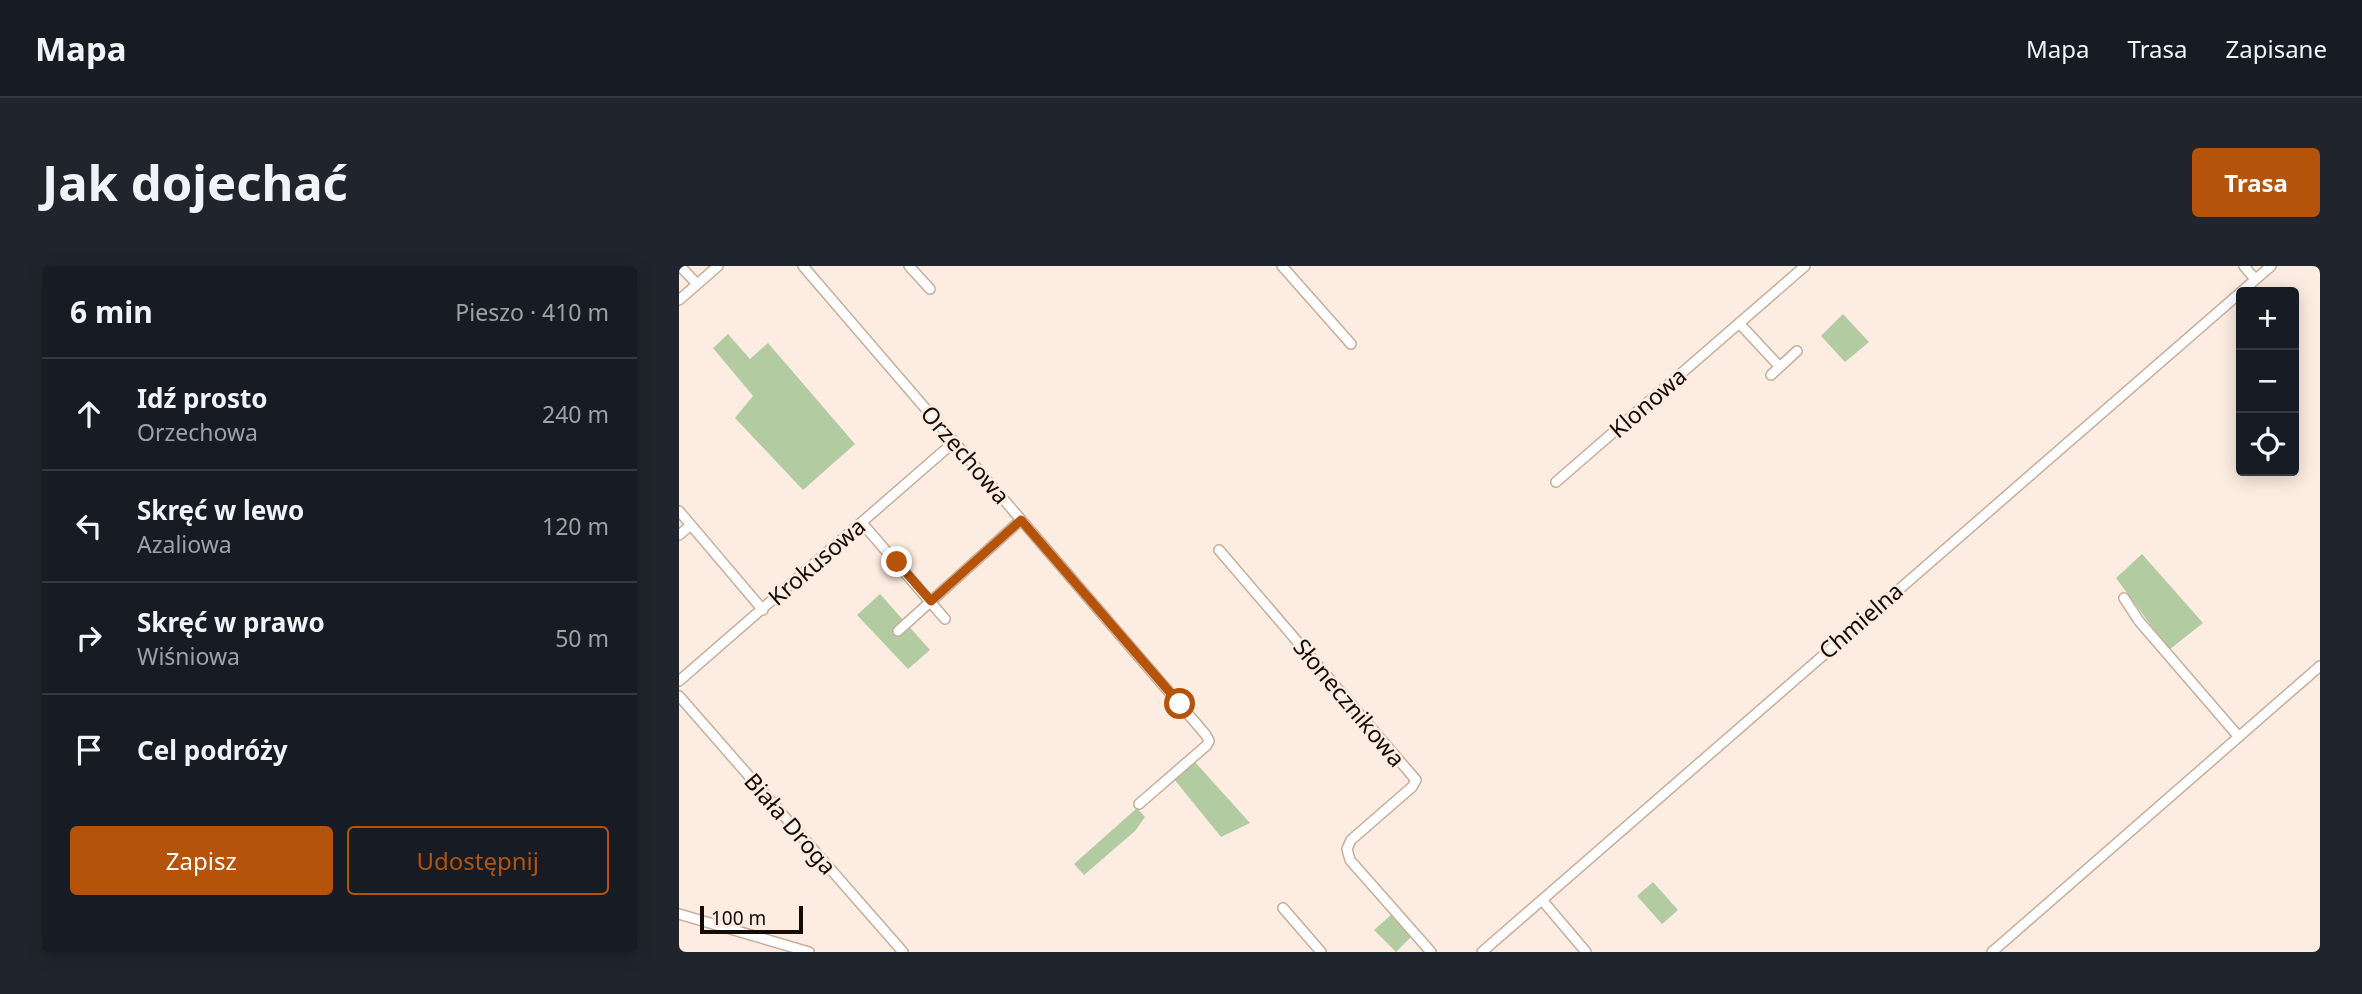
<!DOCTYPE html>
<html lang="pl">
<head>
<meta charset="utf-8">
<style>
	:root { --surface:#171b24; --page:#20242c; --text:#f1f3f6; --muted:#9ea1a6; --line:#363941; --accent:#b45309 }
	body { margin:0; font-family:"Noto Sans",sans-serif; background:var(--page); color:var(--text) }
	.controls { position:absolute; right:21px; top:21px; display:grid; overflow:hidden; border-radius:7px; box-shadow:0 4px 18px #0003 }
	.controls button { width:63px; height:63px; display:grid; place-items:center; padding:0; border:0; border-bottom:2px solid var(--line); background:var(--surface); color:var(--text); font:35px sans-serif }
	.scale { position:absolute; left:21px; bottom:18px; width:103px; box-sizing:border-box; padding-left:7px; border:4px solid #140b06; border-top:0; font-size:19px; line-height:24px; white-space:nowrap; color:#140b06; -webkit-text-stroke:5px #fcece1; paint-order:stroke }
	.stop { position:absolute; width:21px; height:21px; margin:-16px; border:5px solid #b45309; border-radius:50%; background:#fff }
	.stop.end { background:#b45309; border-color:#fff; box-shadow:0 2px 7px #0008 }
	.list { margin:0; padding:0; list-style:none }
	h2 { display:flex; justify-content:space-between; align-items:center; height:91px; margin:0; padding:0 28px; font-size:30px }
	h2 small { font-size:23px; font-weight:400; color:var(--muted) }
	.list li { display:grid; grid-template-columns:46px 1fr auto; gap:21px; align-items:center; box-sizing:border-box; height:112px; padding:0 28px; border-top:2px solid var(--line) }
	.list b { display:block; font-size:26px; white-space:nowrap }
	.list p { margin:0; font-size:23px; white-space:nowrap; color:var(--muted) }
	.list em { font-size:23px; font-style:normal; color:var(--muted) }
	.actions { display:flex; gap:14px; padding:21px 28px }
	.actions a { flex:1; padding:16px 0; border:2px solid var(--accent); border-radius:7px; text-align:center; font-size:24px; color:var(--accent) }
	.actions .main { background:var(--accent); color:#fff }
	.icon { flex:none; width:38px; height:38px; fill:none; stroke:currentColor; stroke-width:2; stroke-linecap:round; stroke-linejoin:round }
	.map { position:relative; flex:none; width:1641px; height:686px; overflow:hidden; border-radius:7px }
	header { display:flex; align-items:center; gap:42px; box-sizing:border-box; height:98px; padding:0 35px; background:var(--surface); border-bottom:2px solid var(--line) }
	header strong { font-size:33px }
	nav { display:flex; gap:38px; margin-inline-start:auto; font-size:24px }
	.intro { display:flex; align-items:center; justify-content:space-between; box-sizing:border-box; height:168px; padding:0 42px }
	h1 { margin:0; font-size:49px }
	.button { padding:18px 32px; border-radius:7px; background:var(--accent); color:#fff; font-size:24px; font-weight:700 }
	main { display:flex; gap:42px; padding:0 42px }
	aside { flex:1; background:var(--surface); border-radius:7px; box-shadow:0 4px 18px #0003 }
	.map>svg:first-child { display:block }
	.green { fill:#b3cba0 }
	.lines { fill:none; stroke-linecap:round; stroke-linejoin:round }
	.minor-casing { stroke:#c6ae9b; stroke-width:12 }
	.minor { stroke:#fff; stroke-width:9 }
	.route { stroke:#b45309; stroke-width:9 }
	.labels { text-anchor:middle; stroke-width:5; stroke-linejoin:round; paint-order:stroke }
	.street-label { font-size:23px; fill:#140b06; stroke:#fcece1 }
</style>
</head>
<body>
<header>
<strong>Mapa</strong>
<nav><a>Mapa</a><a>Trasa</a><a>Zapisane</a></nav>
</header>
<div class="intro"><h1>Jak dojechać</h1><a class="button">Trasa</a></div>
<main>
<aside>
<h2>6 min<small>Pieszo · 410 m</small></h2>
<ul class="list">
<li><svg class="icon" aria-label="ahead" viewBox="0 0 24 24"><path d="M12 20V5M6 11l6-6 6 6"/></svg><div><b>Idź prosto</b><p>Orzechowa</p></div><em>240 m</em></li>
<li><svg class="icon" aria-label="left" viewBox="0 0 24 24"><path d="M17 20v-9H6M10 6l-5 5 5 5"/></svg><div><b>Skręć w lewo</b><p>Azaliowa</p></div><em>120 m</em></li>
<li><svg class="icon" aria-label="right" viewBox="0 0 24 24"><path d="M7 20v-9h11M14 6l5 5-5 5"/></svg><div><b>Skręć w prawo</b><p>Wiśniowa</p></div><em>50 m</em></li>
<li><svg class="icon" aria-label="arrive" viewBox="0 0 24 24"><path d="M6 21V4h12l-3 4 3 4H6"/></svg><div><b>Cel podróży</b></div></li>
</ul>
<div class="actions"><a class="main">Zapisz</a><a>Udostępnij</a></div>
</aside>
<div class="map">
<svg width="1641" height="686" viewBox="0 0 1641 686">
	<rect width="100%" height="100%" fill="#fcece1"/>
	<path class="green" d="M 1164,48 L 1190,76 L 1166,96 L 1142,70 Z
		M 49,68 L 71,93 L 89,77 L 176,178 L 124,224 L 56,152 L 74,130 L 34,82 Z
		M 1463,288 L 1524,357 L 1490,384 L 1437,312 Z
		M 201,328 L 251,384 L 229,403 L 178,349 Z
		M 516,496 L 571,557 L 542,571 L 495,513 Z
		M 458,542 L 466,551 L 456,565 L 405,609 L 395,598 Z
		M 974,616 L 999,644 L 983,658 L 958,630 Z
		M 713,648 L 733,670 L 717,686 L 695,664 Z"/>
	<g class="lines">
		<g class="minor-casing">
			<path id="minor" d="M 1,0 L 18,18
				M 124,0 L 527,469 L 530,475 L 528,479 L 460,538
				M 230,0 L 251,23
				M 603,0 L 672,78
				M 1565,0 L 1576,13
				M 0,34 L 39,0
				M 1060,57 L 1100,100
				M 1092,109 L 1118,85
				M 877,216 L 1126,0
				M 0,245 L 84,344
				M 183,257 L 266,353
				M 0,269 L 12,259
				M 540,284 L 737,514 L 733,521 L 672,574 L 668,583 L 671,594 L 752,686
				M 1445,332 L 1460,355 L 1560,471
				M 219,365 L 342,254
				M 0,415 L 275,176
				M 0,430 L 224,686
				M 863,634 L 907,686
				M 604,642 L 642,686
				M 0,648 L 130,686
				M 803,686 L 1592,0
				M 1313,686 L 1641,400"/>
		</g>
		<use href="#minor" class="minor"/>
	</g>
	<g class="lines">
		<path class="route" d="M 218,296 L 252,335 L 342,254 L 501,438"/>
	</g>
	<g class="labels">
		<g class="street-label">
			<text transform="translate(969 137) rotate(-41)" y="8">Klonowa</text>
			<text transform="translate(286 189) rotate(49)" y="8">Orzechowa</text>
			<text transform="translate(138 296) rotate(-41)" y="8">Krokusowa</text>
			<text transform="translate(1182 355) rotate(-41)" y="8">Chmielna</text>
			<text transform="translate(670 437) rotate(50)" y="8">Słonecznikowa</text>
			<text transform="translate(111 558) rotate(49)" y="8">Biała Droga</text>
		</g>
	</g>
</svg>
<div class="controls">
<button>+</button>
<button>−</button>
<button><svg class="icon" aria-label="locate" viewBox="0 0 24 24"><circle cx="12" cy="12" r="6"/><path d="M12 2v4M12 18v4M2 12h4M18 12h4"/></svg></button>
</div>
<div class="scale">100 m</div>
<div class="stop" style="left:501px;top:438px"></div>
<div class="stop end" style="left:218px;top:296px"></div>
</div>
</main>
</body>
</html>
